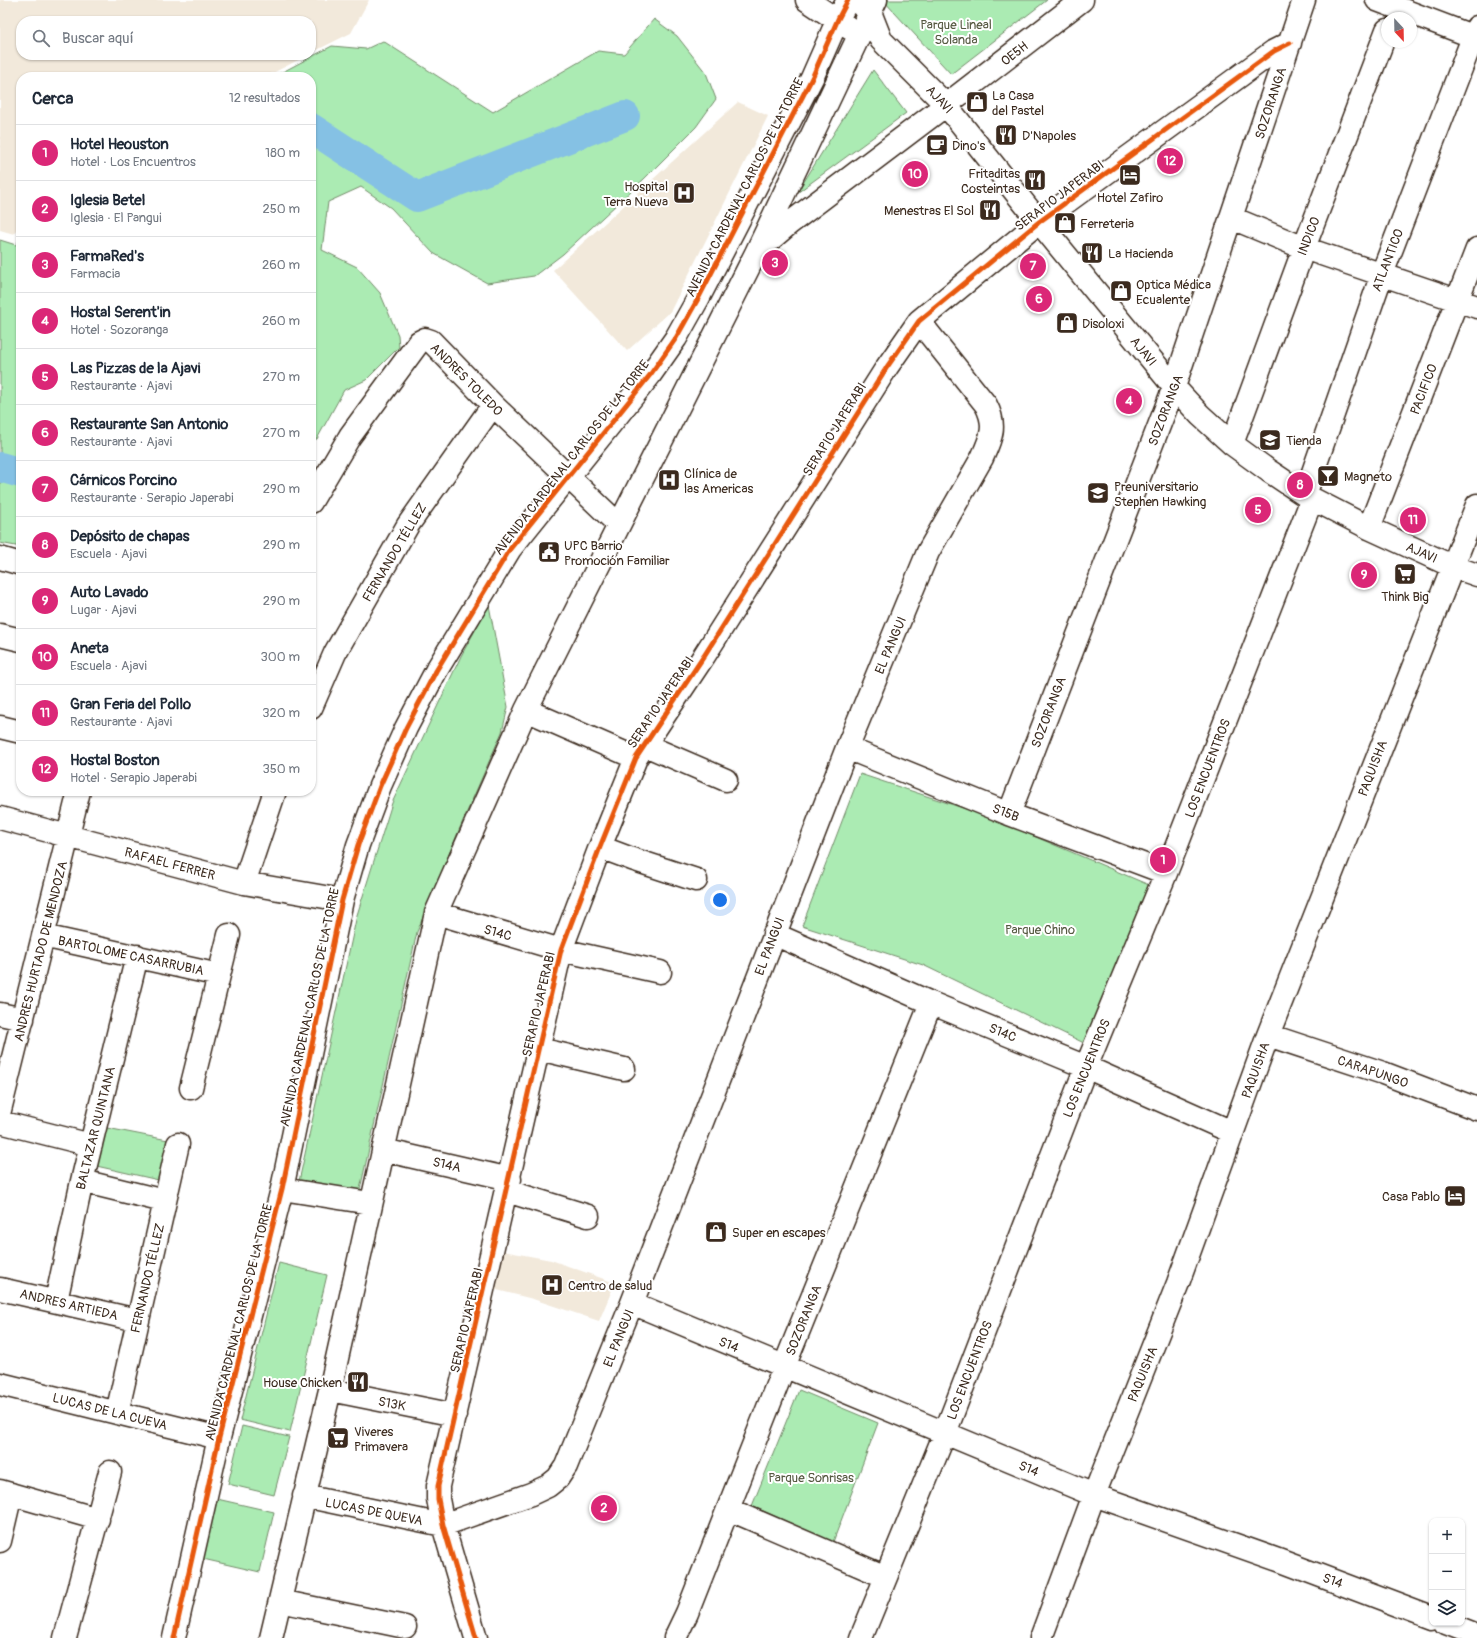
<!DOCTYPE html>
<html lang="es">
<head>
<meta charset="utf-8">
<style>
	:root { --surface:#fff; --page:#f2f2f3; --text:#1f2937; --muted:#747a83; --line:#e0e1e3; --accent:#db2777 }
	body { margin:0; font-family:Pangolin,sans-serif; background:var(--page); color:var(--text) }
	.controls { position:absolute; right:12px; bottom:12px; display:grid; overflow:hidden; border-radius:8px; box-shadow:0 1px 3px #0004 }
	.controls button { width:36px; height:36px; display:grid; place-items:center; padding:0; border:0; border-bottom:1px solid var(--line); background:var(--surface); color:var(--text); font:20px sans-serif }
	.compass { position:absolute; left:1381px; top:12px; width:36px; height:36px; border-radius:50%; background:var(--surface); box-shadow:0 1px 3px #0004; rotate:158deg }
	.you { position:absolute; left:720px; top:900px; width:14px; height:14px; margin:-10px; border:3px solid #fff; border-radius:50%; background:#1a73e8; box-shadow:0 0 0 6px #1a73e833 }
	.badge { display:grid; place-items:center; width:26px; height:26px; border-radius:50%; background:var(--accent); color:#fff; font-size:13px; font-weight:700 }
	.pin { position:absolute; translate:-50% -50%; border:2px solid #fff; box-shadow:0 1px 4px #0006 }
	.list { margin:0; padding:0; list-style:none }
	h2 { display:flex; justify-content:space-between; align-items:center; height:52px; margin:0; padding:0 16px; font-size:17px }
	h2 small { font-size:13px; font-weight:400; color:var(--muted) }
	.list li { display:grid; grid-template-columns:26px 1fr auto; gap:12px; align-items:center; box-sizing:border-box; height:56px; padding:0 16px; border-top:1px solid var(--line) }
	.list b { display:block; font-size:15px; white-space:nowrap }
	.list p { margin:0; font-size:13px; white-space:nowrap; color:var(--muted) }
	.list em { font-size:13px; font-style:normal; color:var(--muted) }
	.icon { flex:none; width:22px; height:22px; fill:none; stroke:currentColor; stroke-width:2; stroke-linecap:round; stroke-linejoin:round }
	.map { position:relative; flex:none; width:1477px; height:1638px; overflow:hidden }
	.search { position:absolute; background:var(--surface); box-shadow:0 1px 3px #0004; left:16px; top:16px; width:300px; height:44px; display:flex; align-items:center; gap:10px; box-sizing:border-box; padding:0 14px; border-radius:16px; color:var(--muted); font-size:15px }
	.panel { position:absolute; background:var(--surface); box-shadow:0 1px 3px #0004; left:16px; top:72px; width:300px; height:724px; border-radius:16px }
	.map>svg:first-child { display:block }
	.built { fill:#f2e9db }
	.green { fill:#abebb3; stroke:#738a68 }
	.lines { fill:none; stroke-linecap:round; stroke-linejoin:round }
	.river { stroke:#85c1e4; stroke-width:30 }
	.minor-casing { stroke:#3b2a1e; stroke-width:25 }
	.minor { stroke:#fff; stroke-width:22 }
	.cycleway-casing { stroke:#fff; stroke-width:8 }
	.cycleway { stroke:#e8590c; stroke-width:5 }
	.labels { text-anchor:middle; stroke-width:4; stroke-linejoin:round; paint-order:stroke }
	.park-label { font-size:13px; fill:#575a43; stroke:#fff }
	.street-label { font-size:13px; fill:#3b2a1e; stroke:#fff }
	.poi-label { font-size:13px; fill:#3b2a1e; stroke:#fff; text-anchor:start }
</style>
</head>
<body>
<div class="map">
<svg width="1477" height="1638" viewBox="0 0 1477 1638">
	<rect width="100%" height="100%" fill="#fff"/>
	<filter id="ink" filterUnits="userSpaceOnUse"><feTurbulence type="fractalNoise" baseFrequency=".025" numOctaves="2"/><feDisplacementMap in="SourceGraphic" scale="8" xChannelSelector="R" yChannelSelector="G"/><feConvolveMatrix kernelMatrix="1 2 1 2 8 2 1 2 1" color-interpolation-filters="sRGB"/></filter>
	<g filter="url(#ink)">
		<path class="built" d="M 0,0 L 369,0 L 351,33 L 311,53 L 311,21 L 21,21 L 21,55 L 308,55 L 265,77 L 21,77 L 21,220 L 14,234 L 0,230 Z
			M 738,102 L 768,116 L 670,312 L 627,351 L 553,270 Z
			M 498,1250 L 551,1260 L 615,1283 L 599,1321 L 533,1299 L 489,1288 Z"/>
		<path class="green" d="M 883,0 L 1047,0 L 951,74 Z
			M 654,19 L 677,36 L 706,73 L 716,99 L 696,127 L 644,179 L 563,254 L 534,276 L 487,283 L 433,253 L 391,208 L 361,187 L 328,202 L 322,250 L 357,267 L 380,293 L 398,335 L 399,347 L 366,380 L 344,390 L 317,439 L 311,440 L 311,77 L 273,77 L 332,46 L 366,49 L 383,41 L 493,112 L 598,51 L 624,54 Z
			M 873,70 L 906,113 L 797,193 Z
			M 21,237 L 21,547 L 0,543 L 0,240 L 16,245 Z
			M 489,605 L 508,707 L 502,732 L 459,830 L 417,932 L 359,1194 L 298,1186 L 357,915 L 392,803 L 461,656 Z
			M 860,774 L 984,815 L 1149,885 L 1084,1043 L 923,965 L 802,926 Z
			M 102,1127 L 173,1141 L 163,1181 L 92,1165 Z
			M 279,1263 L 327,1275 L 290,1432 L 240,1420 Z
			M 799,1390 L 878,1423 L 833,1542 L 752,1506 Z
			M 242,1426 L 289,1437 L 274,1495 L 228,1484 Z
			M 217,1499 L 274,1512 L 260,1572 L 203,1559 Z"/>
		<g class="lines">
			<path class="river" d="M 311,128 L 417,197 L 625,116
				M 0,467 L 21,473"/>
			<g class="minor-casing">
				<path id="minor" d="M 807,0 L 849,28
					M 1377,0 L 1477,38
					M 862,6 L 870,12 L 881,40 L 946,105 L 1039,222 L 1174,387 L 1200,415 L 1232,444 L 1269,471 L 1305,495 L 1369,528 L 1454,567 L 1477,575
					M 1232,218 L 1304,248 L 1477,307
					M 763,246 L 790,223 L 946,105 L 1082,0
					M 1232,444 L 1304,248 L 1387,30
					M 1305,495 L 1382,274 L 1477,27
					M 311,502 L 350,436 L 419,342 L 425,339 L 431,341 L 493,405 L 619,525
					M 1369,528 L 1477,249
					M 0,558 L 21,564
					M 0,635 L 21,640
					M 311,708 L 335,653 L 408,525 L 493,405
					M 526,710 L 636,758
					M 0,727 L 21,732
					M 645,745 L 726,780
					M 847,748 L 1009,814 L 1166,873
					M 1009,814 L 1174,387 L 1304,0
					M 0,818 L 244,883 L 342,900
					M 600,847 L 632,859 L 696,880
					M 244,883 L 275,791
					M 436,913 L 561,950 L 660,972
					M 774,934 L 931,1003 L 1086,1067 L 1232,1132
					M 43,936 L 219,975
					M 0,1014 L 23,1019
					M 1268,1035 L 1383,1073 L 1477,1109
					M 539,1049 L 624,1069
					M 191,1088 L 229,935
					M 0,1110 L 79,791
					M 0,1122 L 91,1145
					M 383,1150 L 510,1179
					M 82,1181 L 164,1201
					M 282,1189 L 370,1203
					M 507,1191 L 588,1216
					M 0,1289 L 137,1320
					M 56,1301 L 82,1181 L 137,956
					M 632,1303 L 1094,1495 L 1281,1561 L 1432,1618
					M 0,1384 L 219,1438
					M 330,1390 L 455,1415
					M 117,1413 L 178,1144
					M 0,1491 L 98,1519
					M 304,1496 L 443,1525 L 531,1494 L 548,1486 L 558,1478 L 566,1466 L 632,1303 L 847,748 L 928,552 L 982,458 C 991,438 997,426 986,405 L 919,321
					M 728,1509 L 886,1577
					M 0,1541 L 11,1494
					M 280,1601 L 405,1627
					M 1446,1623 L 1477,1635
					M 65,1638 L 110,1472
					M 174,1638 L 219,1438 L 282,1189 L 342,900 L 358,845 L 380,786 L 406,728 L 436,671 L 510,549 L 650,375 L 676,338 L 699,297 L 812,78 L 838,19 L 848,0
					M 271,1638 L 330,1390 L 436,913 L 526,710 L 756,253 L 876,0
					M 476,1638 L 443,1525 L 438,1499 L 438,1486 L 561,950 L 600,847 L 636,758 L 704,656 L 887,367 L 919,321 L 1039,222 L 1274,51 L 1290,43
					M 675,1638 L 687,1613 L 784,1367 L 931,1003
					M 861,1638 L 945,1433 L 1086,1067 L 1166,873 L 1312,499
					M 1041,1638 L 1094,1495 L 1178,1283 L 1268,1035 L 1477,505"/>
			</g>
			<use href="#minor" class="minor"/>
			<g class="cycleway-casing">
				<path id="cycleway" d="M 174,1638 L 219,1438 L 282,1189 L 342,900 L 358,845 L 380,786 L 406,728 L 436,671 L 510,549 L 650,375 L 676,338 L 699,297 L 812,78 L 838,19 L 848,0
					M 476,1638 L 443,1525 L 438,1499 L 438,1486 L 561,950 L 600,847 L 636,758 L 704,656 L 887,367 L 919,321 L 1039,222 L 1274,51 L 1290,43"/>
			</g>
			<use href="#cycleway" class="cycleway"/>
		</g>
	</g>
	<defs>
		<g id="shop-square" transform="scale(1.15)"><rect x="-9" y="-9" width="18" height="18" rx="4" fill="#3b2a1e" stroke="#fff"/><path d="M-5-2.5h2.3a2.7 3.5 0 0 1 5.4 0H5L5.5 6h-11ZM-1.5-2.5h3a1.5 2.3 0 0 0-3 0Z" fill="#fff"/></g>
		<g id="restaurant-square" transform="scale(1.15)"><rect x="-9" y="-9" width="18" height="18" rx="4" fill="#3b2a1e" stroke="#fff"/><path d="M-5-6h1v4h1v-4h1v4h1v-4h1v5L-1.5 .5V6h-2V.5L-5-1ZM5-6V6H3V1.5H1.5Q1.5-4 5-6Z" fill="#fff"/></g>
		<g id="cafe-square" transform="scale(1.15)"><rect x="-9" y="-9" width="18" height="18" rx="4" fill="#3b2a1e" stroke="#fff"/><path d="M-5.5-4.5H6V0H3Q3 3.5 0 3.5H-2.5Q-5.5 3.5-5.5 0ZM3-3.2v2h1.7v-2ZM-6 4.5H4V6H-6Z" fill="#fff"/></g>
		<g id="hotel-square" transform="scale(1.15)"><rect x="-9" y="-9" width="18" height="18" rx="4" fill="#3b2a1e" stroke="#fff"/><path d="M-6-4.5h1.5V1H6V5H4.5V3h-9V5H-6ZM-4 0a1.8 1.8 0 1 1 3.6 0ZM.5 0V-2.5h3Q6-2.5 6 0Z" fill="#fff"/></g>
		<g id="hospital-square" transform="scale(1.15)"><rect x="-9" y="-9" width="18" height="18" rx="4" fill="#3b2a1e" stroke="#fff"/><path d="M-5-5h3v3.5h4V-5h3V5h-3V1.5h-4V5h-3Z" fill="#fff"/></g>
		<g id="school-square" transform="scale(1.15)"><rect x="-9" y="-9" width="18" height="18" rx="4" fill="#3b2a1e" stroke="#fff"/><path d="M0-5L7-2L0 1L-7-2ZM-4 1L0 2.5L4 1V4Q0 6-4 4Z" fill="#fff"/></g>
		<g id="bar-square" transform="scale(1.15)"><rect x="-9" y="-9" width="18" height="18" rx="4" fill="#3b2a1e" stroke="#fff"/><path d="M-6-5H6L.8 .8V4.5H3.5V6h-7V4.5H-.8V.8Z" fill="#fff"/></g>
		<g id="civic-square" transform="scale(1.15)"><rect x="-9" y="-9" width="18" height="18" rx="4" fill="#3b2a1e" stroke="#fff"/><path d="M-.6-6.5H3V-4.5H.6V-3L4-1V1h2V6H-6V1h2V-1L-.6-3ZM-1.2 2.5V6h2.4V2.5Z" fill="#fff"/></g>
		<g id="supermarket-square" transform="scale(1.15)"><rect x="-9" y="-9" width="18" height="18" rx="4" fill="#3b2a1e" stroke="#fff"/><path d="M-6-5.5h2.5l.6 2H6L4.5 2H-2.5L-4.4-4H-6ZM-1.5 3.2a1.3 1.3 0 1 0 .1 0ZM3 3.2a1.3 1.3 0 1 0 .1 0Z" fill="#fff"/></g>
	</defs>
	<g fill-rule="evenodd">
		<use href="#shop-square" x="977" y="102"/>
		<use href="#restaurant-square" x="1006" y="135"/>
		<use href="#cafe-square" x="937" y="145"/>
		<use href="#hotel-square" x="1130" y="175"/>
		<use href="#restaurant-square" x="1035" y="180"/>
		<use href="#hospital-square" x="684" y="193"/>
		<use href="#restaurant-square" x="990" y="210"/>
		<use href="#shop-square" x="1065" y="223"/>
		<use href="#restaurant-square" x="1092" y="253"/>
		<use href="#shop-square" x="1121" y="291"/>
		<use href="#shop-square" x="1067" y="323"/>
		<use href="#school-square" x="1270" y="440"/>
		<use href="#bar-square" x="1328" y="476"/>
		<use href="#hospital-square" x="669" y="480"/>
		<use href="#school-square" x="1098" y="493"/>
		<use href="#civic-square" x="549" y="552"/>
		<use href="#supermarket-square" x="1405" y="574"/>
		<use href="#hotel-square" x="1455" y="1196"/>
		<use href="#shop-square" x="716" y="1232"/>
		<use href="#hospital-square" x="552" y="1285"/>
		<use href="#restaurant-square" x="358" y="1382"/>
		<use href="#supermarket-square" x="338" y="1438"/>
	</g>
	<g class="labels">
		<g class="park-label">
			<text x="956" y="29">Parque Lineal<tspan x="956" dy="15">Solanda</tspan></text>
			<text x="1040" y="934">Parque Chino</text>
			<text x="811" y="1482">Parque Sonrisas</text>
		</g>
		<g class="street-label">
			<text transform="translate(1014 53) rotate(-38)" y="5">OE5H</text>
			<text transform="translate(940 99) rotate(47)" y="5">AJAVI</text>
			<text transform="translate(1270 103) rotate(-72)" y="5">SOZORANGA</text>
			<text transform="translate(744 187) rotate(-63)" y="5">AVENIDA CARDENAL CARLOS DE LA TORRE</text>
			<text transform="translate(1059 195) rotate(-37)" y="5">SERAPIO JAPERABI</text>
			<text transform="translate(1308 236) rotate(-69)" y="5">INDICO</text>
			<text transform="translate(1387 260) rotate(-69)" y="5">ATLANTICO</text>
			<text transform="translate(1144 351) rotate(51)" y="5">AJAVI</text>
			<text transform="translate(467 379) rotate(45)" y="5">ANDRES TOLEDO</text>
			<text transform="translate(1423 389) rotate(-69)" y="5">PACIFICO</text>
			<text transform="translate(1165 410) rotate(-69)" y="5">SOZORANGA</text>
			<text transform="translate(834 429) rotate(-58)" y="5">SERAPIO JAPERABI</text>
			<text transform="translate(571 457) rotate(-52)" y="5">AVENIDA CARDENAL CARLOS DE LA TORRE</text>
			<text transform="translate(394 552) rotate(-59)" y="5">FERNANDO TÉLLEZ</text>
			<text transform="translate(1422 552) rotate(24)" y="5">AJAVI</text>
			<text transform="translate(890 645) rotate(-67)" y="5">EL PANGUI</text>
			<text transform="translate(660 702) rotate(-56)" y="5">SERAPIO JAPERABI</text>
			<text transform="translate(1048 712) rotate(-69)" y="5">SOZORANGA</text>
			<text transform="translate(1207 768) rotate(-69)" y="5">LOS ENCUENTROS</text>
			<text transform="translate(1372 768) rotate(-69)" y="5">PAQUISHA</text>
			<text transform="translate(1006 812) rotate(21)" y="5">S15B</text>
			<text transform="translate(170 863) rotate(15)" y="5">RAFAEL FERRER</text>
			<text transform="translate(498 932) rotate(16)" y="5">S14C</text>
			<text transform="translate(769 946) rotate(-69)" y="5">EL PANGUI</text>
			<text transform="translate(40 951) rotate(-76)" y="5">ANDRES HURTADO DE MENDOZA</text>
			<text transform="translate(131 955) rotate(12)" y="5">BARTOLOME CASARRUBIA</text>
			<text transform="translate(538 1004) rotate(-77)" y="5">SERAPIO JAPERABI</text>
			<text transform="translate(309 1007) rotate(-78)" y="5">AVENIDA CARDENAL CARLOS DE LA TORRE</text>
			<text transform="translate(1003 1032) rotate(22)" y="5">S14C</text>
			<text transform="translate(1086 1068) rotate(-68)" y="5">LOS ENCUENTROS</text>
			<text transform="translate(1255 1070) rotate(-70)" y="5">PAQUISHA</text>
			<text transform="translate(1373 1071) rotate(19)" y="5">CARAPUNGO</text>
			<text transform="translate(95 1128) rotate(-76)" y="5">BALTAZAR QUINTANA</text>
			<text transform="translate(447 1164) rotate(13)" y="5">S14A</text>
			<text transform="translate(147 1278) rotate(-77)" y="5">FERNANDO TÉLLEZ</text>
			<text transform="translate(69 1304) rotate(13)" y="5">ANDRES ARTIEDA</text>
			<text transform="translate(466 1320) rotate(-77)" y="5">SERAPIO JAPERABI</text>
			<text transform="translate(803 1320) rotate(-68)" y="5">SOZORANGA</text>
			<text transform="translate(238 1322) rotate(-76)" y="5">AVENIDA CARDENAL CARLOS DE LA TORRE</text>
			<text transform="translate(618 1338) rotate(-68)" y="5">EL PANGUI</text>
			<text transform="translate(729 1344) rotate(23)" y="5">S14</text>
			<text transform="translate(969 1370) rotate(-69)" y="5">LOS ENCUENTROS</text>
			<text transform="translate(1142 1374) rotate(-68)" y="5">PAQUISHA</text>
			<text transform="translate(392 1403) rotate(11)" y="5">S13K</text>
			<text transform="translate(110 1411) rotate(14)" y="5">LUCAS DE LA CUEVA</text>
			<text transform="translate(1029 1468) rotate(23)" y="5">S14</text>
			<text transform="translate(374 1511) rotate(11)" y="5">LUCAS DE QUEVA</text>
			<text transform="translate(1333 1580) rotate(20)" y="5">S14</text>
		</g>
		<g class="poi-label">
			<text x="992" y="100">La Casa<tspan x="992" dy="15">del Pastel</tspan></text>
			<text x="1022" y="140">D'Napoles</text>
			<text x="952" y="150">Dino's</text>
			<text x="1020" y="178" text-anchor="end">Fritaditas<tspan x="1020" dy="15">Costeintas</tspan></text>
			<text x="668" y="191" text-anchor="end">Hospital<tspan x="668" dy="15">Terra Nueva</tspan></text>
			<text x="1130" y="202" text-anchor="middle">Hotel Zafiro</text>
			<text x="974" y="215" text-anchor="end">Menestras El Sol</text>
			<text x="1080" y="228">Ferreteria</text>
			<text x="1108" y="258">La Hacienda</text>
			<text x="1136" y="289">Optica Médica<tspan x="1136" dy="15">Ecualente</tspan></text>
			<text x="1082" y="328">Disoloxi</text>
			<text x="1286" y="445">Tienda</text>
			<text x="684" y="478">Clínica de<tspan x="684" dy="15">las Americas</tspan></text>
			<text x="1344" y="481">Magneto</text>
			<text x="1114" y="491">Preuniversitario<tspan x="1114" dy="15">Stephen Hawking</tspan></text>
			<text x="564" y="550">UPC Barrio<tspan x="564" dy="15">Promoción Familiar</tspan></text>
			<text x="1405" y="601" text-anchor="middle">Think Big</text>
			<text x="1440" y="1201" text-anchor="end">Casa Pablo</text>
			<text x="732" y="1237">Super en escapes</text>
			<text x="568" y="1290">Centro de salud</text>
			<text x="342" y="1387" text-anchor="end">House Chicken</text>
			<text x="354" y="1436">Viveres<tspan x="354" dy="15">Primavera</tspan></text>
		</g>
	</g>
</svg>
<div class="controls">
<button>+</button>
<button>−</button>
<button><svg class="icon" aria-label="layers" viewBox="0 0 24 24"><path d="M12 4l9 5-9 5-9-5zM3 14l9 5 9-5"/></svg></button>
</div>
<svg class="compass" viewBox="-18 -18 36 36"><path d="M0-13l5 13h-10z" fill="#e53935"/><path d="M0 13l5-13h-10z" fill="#747a83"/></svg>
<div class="you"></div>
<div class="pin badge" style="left:1163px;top:860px">1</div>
<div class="pin badge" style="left:604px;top:1508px">2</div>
<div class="pin badge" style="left:775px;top:263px">3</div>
<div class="pin badge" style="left:1129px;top:401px">4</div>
<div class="pin badge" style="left:1258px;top:510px">5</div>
<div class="pin badge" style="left:1039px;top:299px">6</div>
<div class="pin badge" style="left:1033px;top:266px">7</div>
<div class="pin badge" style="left:1300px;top:485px">8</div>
<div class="pin badge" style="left:1364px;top:575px">9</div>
<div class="pin badge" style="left:915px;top:174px">10</div>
<div class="pin badge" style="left:1413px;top:520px">11</div>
<div class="pin badge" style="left:1170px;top:161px">12</div>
<div class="search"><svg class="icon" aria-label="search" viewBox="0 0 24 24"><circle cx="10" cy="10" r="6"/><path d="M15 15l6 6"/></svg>Buscar aquí</div>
<section class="panel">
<h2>Cerca<small>12 resultados</small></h2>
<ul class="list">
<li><span class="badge">1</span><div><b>Hotel Heouston</b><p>Hotel · Los Encuentros</p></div><em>180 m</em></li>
<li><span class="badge">2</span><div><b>Iglesia Betel</b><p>Iglesia · El Pangui</p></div><em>250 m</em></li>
<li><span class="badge">3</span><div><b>FarmaRed's</b><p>Farmacia</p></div><em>260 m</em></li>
<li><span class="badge">4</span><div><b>Hostal Serent'in</b><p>Hotel · Sozoranga</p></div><em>260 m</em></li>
<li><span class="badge">5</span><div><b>Las Pizzas de la Ajavi</b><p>Restaurante · Ajavi</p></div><em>270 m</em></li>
<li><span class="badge">6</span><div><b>Restaurante San Antonio</b><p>Restaurante · Ajavi</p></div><em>270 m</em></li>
<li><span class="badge">7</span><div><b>Cárnicos Porcino</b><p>Restaurante · Serapio Japerabi</p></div><em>290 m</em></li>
<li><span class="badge">8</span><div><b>Depósito de chapas</b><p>Escuela · Ajavi</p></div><em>290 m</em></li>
<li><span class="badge">9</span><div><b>Auto Lavado</b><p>Lugar · Ajavi</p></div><em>290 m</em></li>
<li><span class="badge">10</span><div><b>Aneta</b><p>Escuela · Ajavi</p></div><em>300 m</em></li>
<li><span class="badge">11</span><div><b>Gran Feria del Pollo</b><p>Restaurante · Ajavi</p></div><em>320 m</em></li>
<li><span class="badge">12</span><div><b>Hostal Boston</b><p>Hotel · Serapio Japerabi</p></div><em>350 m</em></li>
</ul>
</section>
</div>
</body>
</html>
